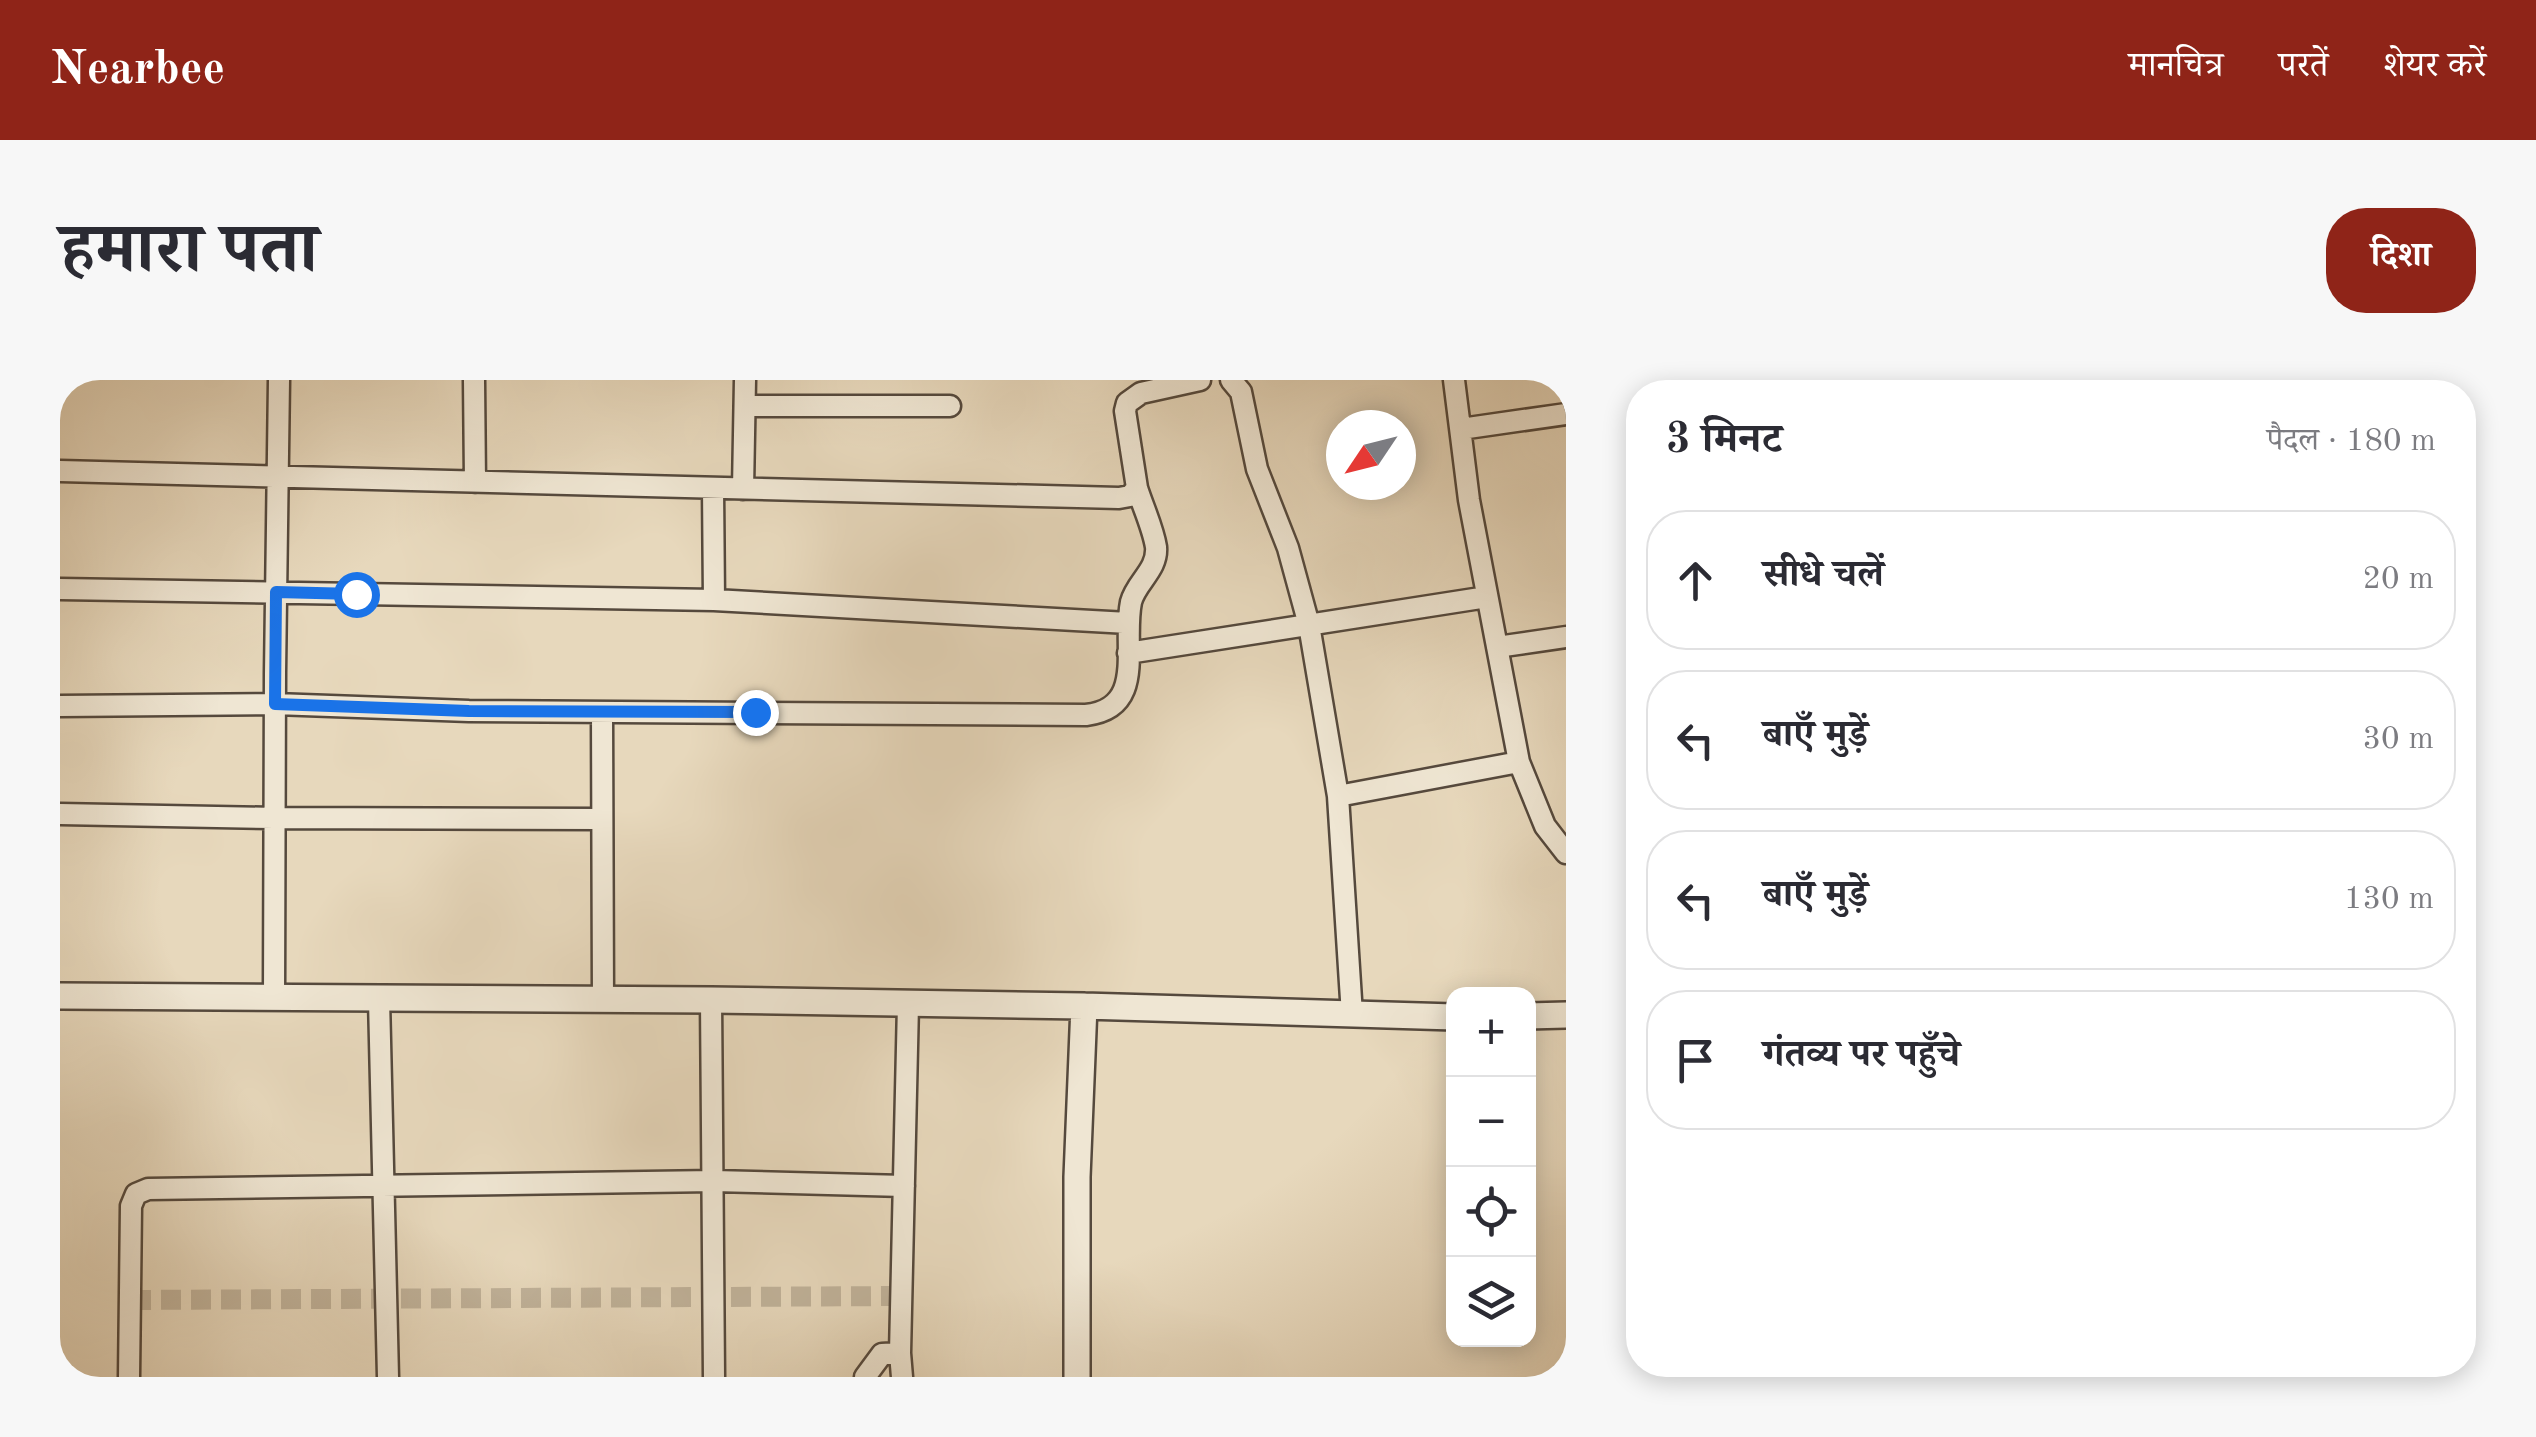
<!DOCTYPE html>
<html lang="hi">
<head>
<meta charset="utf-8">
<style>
	:root { --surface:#fff; --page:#f7f7f7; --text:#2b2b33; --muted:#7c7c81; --line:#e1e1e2; --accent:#8f2418 }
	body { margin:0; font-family:"Old Standard TT","Noto Serif Devanagari",serif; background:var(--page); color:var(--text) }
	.controls { position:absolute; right:30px; bottom:30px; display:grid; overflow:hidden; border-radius:20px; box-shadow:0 5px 25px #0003 }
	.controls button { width:90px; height:90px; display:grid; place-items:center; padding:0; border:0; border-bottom:2px solid var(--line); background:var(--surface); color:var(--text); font:50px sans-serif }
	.compass { position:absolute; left:1266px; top:30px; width:90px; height:90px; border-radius:50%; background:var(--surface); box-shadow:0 5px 25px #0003; rotate:235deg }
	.stop { position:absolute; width:30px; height:30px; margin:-22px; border:8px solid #1a73e8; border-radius:50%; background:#fff }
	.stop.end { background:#1a73e8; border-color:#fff; box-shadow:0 2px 10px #0008 }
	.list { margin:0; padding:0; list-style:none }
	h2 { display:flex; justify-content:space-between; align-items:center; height:130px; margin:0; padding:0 40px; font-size:42px }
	h2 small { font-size:32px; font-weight:400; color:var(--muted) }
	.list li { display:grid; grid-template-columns:65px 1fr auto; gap:30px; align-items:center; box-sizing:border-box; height:140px; margin:0 20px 20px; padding:0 20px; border:2px solid var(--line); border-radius:40px }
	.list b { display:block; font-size:38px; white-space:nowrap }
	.list em { font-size:32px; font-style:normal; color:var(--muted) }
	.icon { flex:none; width:55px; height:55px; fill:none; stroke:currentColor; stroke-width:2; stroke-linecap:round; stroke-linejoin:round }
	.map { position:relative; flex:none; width:1506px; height:997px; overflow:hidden; border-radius:40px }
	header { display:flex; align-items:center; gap:60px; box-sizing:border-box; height:140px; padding:0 50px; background:var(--accent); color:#fff }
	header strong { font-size:48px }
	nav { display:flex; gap:55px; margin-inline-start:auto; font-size:35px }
	.intro { display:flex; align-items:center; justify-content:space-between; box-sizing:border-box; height:240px; padding:0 60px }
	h1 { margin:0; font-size:70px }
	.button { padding:25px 45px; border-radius:40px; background:var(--accent); color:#fff; font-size:35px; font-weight:700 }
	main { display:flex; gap:60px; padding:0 60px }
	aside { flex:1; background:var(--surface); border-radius:40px; box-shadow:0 5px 25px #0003 }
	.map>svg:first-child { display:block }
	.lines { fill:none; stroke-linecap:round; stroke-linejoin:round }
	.minor-tunnel { stroke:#c0b29a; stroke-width:20; stroke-dasharray:20 10; stroke-linecap:butt }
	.minor-casing { stroke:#55493d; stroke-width:25 }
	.tertiary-casing { stroke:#55493d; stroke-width:30 }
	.minor { stroke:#efe6d3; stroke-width:20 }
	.tertiary { stroke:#efe6d3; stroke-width:25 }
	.route { stroke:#1a73e8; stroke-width:12 }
</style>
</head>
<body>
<header>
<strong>Nearbee</strong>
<nav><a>मानचित्र</a><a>परतें</a><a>शेयर करें</a></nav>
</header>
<div class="intro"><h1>हमारा पता</h1><a class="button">दिशा</a></div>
<main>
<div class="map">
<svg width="1506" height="997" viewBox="0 0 1506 997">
	<rect width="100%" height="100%" fill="#e7d8bc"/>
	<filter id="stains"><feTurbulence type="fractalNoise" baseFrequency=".002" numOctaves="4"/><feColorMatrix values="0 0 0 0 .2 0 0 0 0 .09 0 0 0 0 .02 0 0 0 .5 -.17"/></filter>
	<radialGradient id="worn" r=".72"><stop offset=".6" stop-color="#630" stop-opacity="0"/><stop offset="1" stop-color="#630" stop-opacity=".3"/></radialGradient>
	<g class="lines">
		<path class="minor-tunnel" d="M 71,920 L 842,916"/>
		<g class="minor-casing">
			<path id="minor" d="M 414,0 L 415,102
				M 1171,0 L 1181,12 L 1197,89 L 1228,168 L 1249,245 L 1278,416 L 1292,635
				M 1394,0 L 1409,120 L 1459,382 L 1485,446 L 1506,473
				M 685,26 L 890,26
				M 1401,49 L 1506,34
				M 0,91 L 1059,118 L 1070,116 L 1077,108 L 1065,31 L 1067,23 L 1081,13 L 1140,0
				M 653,108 L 654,220
				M 683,109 L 685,0
				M 0,209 L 654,220 L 1068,243
				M 1437,267 L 1506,257
				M 1068,273 L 1427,217
				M 0,326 L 215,324 L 409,331 L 1026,335 C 1087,328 1062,266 1071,222 C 1076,202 1098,190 1096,167 C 1093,148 1083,127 1077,108
				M 542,332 L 543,620
				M 1278,416 L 1459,382
				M 0,434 L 214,438 L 542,439
				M 214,618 L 215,293 L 219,0
				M 319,619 L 328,997
				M 651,620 L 654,997
				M 69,997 L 71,826 L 76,814 L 88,809 L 654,801 L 844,806
				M 805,997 L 822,974 L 840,973
				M 842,997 L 840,973 L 848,624"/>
		</g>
		<g class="tertiary-casing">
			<path id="tertiary" d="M 0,616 L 651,620 L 1024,626 L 1394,637
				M 1468,636 L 1506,635
				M 1017,997 L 1017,797 L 1024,626"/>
		</g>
		<use href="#minor" class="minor"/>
		<use href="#tertiary" class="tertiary"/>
	</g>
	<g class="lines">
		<path class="route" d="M 296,214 L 216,212 L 215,324 L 409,331 L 695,332"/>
	</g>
	<rect width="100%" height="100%" filter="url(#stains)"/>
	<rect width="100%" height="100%" fill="url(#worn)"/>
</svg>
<div class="controls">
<button>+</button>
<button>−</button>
<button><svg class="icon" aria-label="locate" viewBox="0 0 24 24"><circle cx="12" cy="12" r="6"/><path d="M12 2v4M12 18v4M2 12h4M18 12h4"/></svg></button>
<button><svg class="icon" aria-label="layers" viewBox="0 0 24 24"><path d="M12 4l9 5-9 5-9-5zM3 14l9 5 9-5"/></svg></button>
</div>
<svg class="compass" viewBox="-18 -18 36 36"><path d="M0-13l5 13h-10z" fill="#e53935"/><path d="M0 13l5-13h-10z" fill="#7c7c81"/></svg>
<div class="stop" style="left:296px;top:214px"></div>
<div class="stop end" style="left:695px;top:332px"></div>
</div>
<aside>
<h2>3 मिनट<small>पैदल · 180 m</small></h2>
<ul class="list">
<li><svg class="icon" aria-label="ahead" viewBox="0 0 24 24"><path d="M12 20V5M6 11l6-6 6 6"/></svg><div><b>सीधे चलें</b></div><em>20 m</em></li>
<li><svg class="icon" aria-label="left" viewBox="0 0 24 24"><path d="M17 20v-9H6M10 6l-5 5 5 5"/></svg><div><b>बाएँ मुड़ें</b></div><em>30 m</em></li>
<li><svg class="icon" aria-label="left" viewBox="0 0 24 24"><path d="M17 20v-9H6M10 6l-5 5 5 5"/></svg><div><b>बाएँ मुड़ें</b></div><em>130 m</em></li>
<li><svg class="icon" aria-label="arrive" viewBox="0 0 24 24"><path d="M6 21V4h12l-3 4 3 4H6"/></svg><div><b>गंतव्य पर पहुँचे</b></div></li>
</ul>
</aside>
</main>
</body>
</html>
